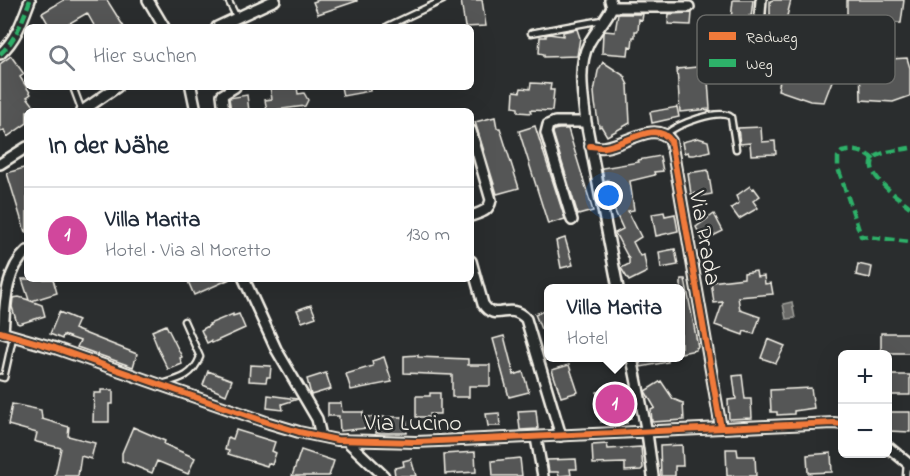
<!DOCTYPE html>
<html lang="de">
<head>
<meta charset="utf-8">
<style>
	:root { --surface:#fff; --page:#f2f2f3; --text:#1f2937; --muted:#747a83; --line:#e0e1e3; --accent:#ea580c }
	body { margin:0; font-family:"Indie Flower",sans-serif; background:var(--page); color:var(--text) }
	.controls { position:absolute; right:18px; bottom:18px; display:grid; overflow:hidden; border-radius:9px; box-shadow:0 6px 24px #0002 }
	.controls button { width:54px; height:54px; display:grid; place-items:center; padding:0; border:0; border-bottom:2px solid var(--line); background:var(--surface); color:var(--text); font:30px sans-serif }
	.you { position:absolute; left:609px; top:196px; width:21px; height:21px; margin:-15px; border:4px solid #fff; border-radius:50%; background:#1a73e8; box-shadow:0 0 0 9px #1a73e833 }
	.badge { display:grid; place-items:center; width:39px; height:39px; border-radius:50%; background:var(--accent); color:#fff; font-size:20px; font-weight:700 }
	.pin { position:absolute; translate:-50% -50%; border:3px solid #fff; box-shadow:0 2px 6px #0006 }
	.popup { position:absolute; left:544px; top:284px; width:141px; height:78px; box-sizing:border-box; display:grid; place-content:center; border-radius:9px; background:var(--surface); filter:drop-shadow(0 2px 4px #0005); font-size:20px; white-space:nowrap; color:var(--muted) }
	.popup b { font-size:22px; color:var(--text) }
	.popup::after { content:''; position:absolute; left:50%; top:100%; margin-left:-12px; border:12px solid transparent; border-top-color:var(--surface) }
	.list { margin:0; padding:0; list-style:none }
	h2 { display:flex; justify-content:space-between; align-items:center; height:78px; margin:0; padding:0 24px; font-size:26px }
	h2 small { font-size:20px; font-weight:400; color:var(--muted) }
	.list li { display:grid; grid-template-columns:39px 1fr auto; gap:18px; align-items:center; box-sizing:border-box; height:96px; padding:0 24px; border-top:2px solid var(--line) }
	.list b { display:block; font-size:22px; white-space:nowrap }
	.list p { margin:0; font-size:20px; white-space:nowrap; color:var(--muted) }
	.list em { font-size:20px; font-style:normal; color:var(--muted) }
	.icon { flex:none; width:33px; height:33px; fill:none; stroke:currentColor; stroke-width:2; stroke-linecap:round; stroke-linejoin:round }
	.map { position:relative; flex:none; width:910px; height:476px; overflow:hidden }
	.search { position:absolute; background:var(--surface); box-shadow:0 6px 24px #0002; left:24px; top:24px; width:450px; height:66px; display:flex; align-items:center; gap:15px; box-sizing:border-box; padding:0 21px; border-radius:9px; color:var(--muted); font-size:22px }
	.panel { position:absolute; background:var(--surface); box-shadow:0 6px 24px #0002; left:24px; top:108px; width:450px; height:174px; border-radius:9px }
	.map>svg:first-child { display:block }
	.water { fill:#676866; stroke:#9f9f9a; stroke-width:1.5 }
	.building { fill:#555756; stroke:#f4f1e8; stroke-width:1.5 }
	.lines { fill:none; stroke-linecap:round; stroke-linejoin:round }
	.lane-casing { stroke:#f4f1e8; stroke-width:9 }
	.street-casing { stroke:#f4f1e8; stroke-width:14 }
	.lane { stroke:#2a2d2e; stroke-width:4.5 }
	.street { stroke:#2a2d2e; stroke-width:9 }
	.quiet { stroke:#2db169; stroke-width:4.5; stroke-dasharray:9 4.5; stroke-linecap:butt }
	.cycleway-casing { stroke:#2a2d2e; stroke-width:10 }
	.cycleway { stroke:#f17a3a; stroke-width:6 }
	.labels { text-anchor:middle; stroke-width:5; stroke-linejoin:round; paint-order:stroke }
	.street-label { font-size:24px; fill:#f4f1e8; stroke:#2a2d2e }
	.key { fill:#2a2d2e; stroke:#676866; stroke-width:1.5 }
	.key-label { font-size:16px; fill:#f4f1e8 }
</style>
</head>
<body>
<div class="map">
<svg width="910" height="476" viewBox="0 0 910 476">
	<rect width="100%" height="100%" fill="#2a2d2e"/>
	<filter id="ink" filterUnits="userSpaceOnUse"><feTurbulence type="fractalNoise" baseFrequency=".0167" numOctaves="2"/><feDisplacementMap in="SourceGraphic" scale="12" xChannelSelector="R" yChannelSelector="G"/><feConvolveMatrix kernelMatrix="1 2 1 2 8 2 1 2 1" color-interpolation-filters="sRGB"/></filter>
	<g filter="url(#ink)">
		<path class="water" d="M 792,302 L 795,318 L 786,319 L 783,304 Z"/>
		<path class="building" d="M 64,0 L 107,0 L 124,27 L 95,27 L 87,13 L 63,27 L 50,27 L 42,13 Z
			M 319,0 L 357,0 L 357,1 L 318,14 L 313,2 Z
			M 461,0 L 482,0 L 486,26 L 465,27 Z
			M 733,0 L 753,0 L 751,17 L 749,16 L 747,38 L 725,56 L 702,54 L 704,30 L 708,30 L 709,28 L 730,29 Z
			M 773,0 L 791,0 L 786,20 L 782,19 L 781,27 L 770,26 L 770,1 Z
			M 847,0 L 904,0 L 901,23 L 867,24 L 847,21 Z
			M 692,13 L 691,25 L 668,24 L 669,14 Z
			M 618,14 L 643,14 L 642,20 L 639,19 L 638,31 L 635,31 L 635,37 L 633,37 L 632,47 L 629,46 L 628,55 L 602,53 L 603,33 L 605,31 L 615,32 Z
			M 577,29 L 580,38 L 577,56 L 544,57 L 544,54 L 539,53 L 540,37 L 546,37 L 546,35 L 549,34 L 563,36 L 563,32 Z
			M 786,53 L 808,54 L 837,68 L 824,102 L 810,101 L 778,90 Z
			M 11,56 L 24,74 L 20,77 L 31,94 L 27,97 L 38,111 L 27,111 L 27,123 L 7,137 L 4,130 L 0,132 L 0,64 Z
			M 907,58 L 910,68 L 910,96 L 893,102 L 861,100 L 860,64 L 873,60 Z
			M 603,62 L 626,77 L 625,79 L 628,85 L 630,123 L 607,136 L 601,126 L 599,127 L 595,103 L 594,92 L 598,71 Z
			M 707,66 L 710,109 L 680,112 L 677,69 Z
			M 531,83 L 551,84 L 550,90 L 554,90 L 552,111 L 530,110 L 531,113 L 518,112 L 518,108 L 513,107 L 514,91 L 520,92 L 521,88 L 530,89 Z
			M 270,87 L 297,87 L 298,94 L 304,93 L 308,100 L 305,106 L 267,111 L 265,100 L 272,99 Z
			M 341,87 L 370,87 L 370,91 L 343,96 Z
			M 247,95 L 249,111 L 231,111 L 229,98 Z
			M 677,107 L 679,117 L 652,123 L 650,112 Z
			M 495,117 L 497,128 L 500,128 L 519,188 L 497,194 L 475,122 Z
			M 535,126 L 565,219 L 548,224 L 519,131 Z
			M 761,127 L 762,142 L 775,141 L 776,154 L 751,155 L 750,143 L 740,144 L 738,128 Z
			M 559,129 L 568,129 L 593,211 L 578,215 L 553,133 L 554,130 Z
			M 698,138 L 708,141 L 710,151 L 694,155 L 689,155 L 688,152 L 684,153 L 682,142 Z
			M 660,156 L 663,171 L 654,172 L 655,175 L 630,181 L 634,210 L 628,211 L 641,237 L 633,242 L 640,256 L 644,255 L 647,272 L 629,281 L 621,268 L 629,264 L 629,259 L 615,233 L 623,229 L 613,207 L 608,180 L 604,181 L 602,168 L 639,162 L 638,160 Z
			M 27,167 L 27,232 L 25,232 L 7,173 Z
			M 708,170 L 712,194 L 696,197 L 695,193 L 691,194 L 688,173 Z
			M 750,186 L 752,189 L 754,188 L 760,196 L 753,201 L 758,208 L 739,219 L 731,208 L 739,203 L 736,196 Z
			M 664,212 L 665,216 L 675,214 L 678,231 L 656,236 L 652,214 Z
			M 714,214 L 723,231 L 703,241 L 696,227 Z
			M 565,238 L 573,265 L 561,268 L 556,241 Z
			M 675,249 L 678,265 L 661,268 L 659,252 Z
			M 858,264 L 872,267 L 870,278 L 856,275 Z
			M 756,271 L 757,277 L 764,276 L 765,284 L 771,283 L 773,294 L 738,297 L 740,310 L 760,317 L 754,334 L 744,331 L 743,335 L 715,325 L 723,302 L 714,303 L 711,282 L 744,278 L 744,273 Z
			M 22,279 L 53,279 L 57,293 L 31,301 L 42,305 L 45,316 L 19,324 L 17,323 L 12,307 L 13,298 L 19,297 L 29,300 Z
			M 187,279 L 230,279 L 194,295 Z
			M 681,279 L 685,279 L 698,347 L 696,348 L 696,350 L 681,353 Z
			M 311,305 L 316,317 L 302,322 L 297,310 Z
			M 544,311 L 545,314 L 549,313 L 549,326 L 541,329 L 535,314 Z
			M 59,312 L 78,320 L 74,329 L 137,354 L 133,367 L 77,347 L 80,341 L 63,335 L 62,339 L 50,334 Z
			M 233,314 L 233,316 L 239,314 L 245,328 L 212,343 L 211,341 L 207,343 L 201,330 L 210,325 L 209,324 Z
			M 166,325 L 182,357 L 180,358 L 182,364 L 170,369 L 168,369 L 159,351 L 153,336 L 154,335 L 152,331 Z
			M 881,333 L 910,333 L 910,353 L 881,353 Z
			M 504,336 L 514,375 L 523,372 L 529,392 L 509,397 L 493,339 Z
			M 768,339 L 785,346 L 776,363 L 761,358 Z
			M 418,355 L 418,357 L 468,359 L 468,365 L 490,365 L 490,386 L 469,386 L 469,397 L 452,397 L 452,375 L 404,373 L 404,356 Z
			M 384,357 L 392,382 L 351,390 L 346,374 L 373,366 L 372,361 Z
			M 639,357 L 667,357 L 668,362 L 641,367 Z
			M 250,365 L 271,366 L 270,377 L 267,377 L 266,382 L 249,381 Z
			M 569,365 L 578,392 L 561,397 L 552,370 Z
			M 208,371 L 232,380 L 226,395 L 203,385 Z
			M 326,373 L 331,389 L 311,395 L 307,379 Z
			M 742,375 L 745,399 L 751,399 L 752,418 L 729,419 L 728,400 L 736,399 L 733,376 Z
			M 890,375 L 910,375 L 910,395 L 890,395 Z
			M 661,381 L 673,399 L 683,403 L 684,420 L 652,422 L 651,410 L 655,408 L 645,391 Z
			M 625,387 L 631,418 L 626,419 L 627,423 L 614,423 L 614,421 L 601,422 L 597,392 Z
			M 811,388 L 814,408 L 794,411 L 794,414 L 777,415 L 777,412 L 771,412 L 770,390 Z
			M 101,390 L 113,390 L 113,404 L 109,404 L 109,422 L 93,422 L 94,393 L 101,393 Z
			M 430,393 L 440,393 L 440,414 L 430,414 L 431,417 L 416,417 L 416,396 L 430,396 Z
			M 268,395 L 297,399 L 298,399 L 282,404 L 283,410 L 267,408 Z
			M 328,403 L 341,403 L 342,412 L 363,412 L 363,417 L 403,417 L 404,422 L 407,422 L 407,433 L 376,433 L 376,427 L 340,431 L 339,416 L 328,416 Z
			M 12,404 L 41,410 L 42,419 L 69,427 L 68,436 L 95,443 L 91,459 L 81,456 L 78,476 L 55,476 L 61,448 L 37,442 L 35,441 L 37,433 L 8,425 Z
			M 536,410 L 538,429 L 520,430 L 518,411 Z
			M 888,412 L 910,412 L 910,432 L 888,431 Z
			M 499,413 L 500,426 L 488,426 L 486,414 Z
			M 133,427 L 165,441 L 164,444 L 195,458 L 188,474 L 157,461 L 152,473 L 122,461 L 122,453 Z
			M 236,430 L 275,442 L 272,451 L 276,453 L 272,465 L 268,463 L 267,466 L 228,454 L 229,451 L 225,450 L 228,437 L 233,439 Z
			M 607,444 L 608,449 L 641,447 L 643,468 L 641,470 L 625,471 L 625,463 L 593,464 L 592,445 Z
			M 682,445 L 683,466 L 675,466 L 675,476 L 661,476 L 660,446 Z
			M 726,449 L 737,449 L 738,456 L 755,456 L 756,476 L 727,476 Z
			M 301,450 L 334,461 L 329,476 L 292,476 Z
			M 475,452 L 476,472 L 445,474 L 444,454 Z
			M 831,453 L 832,472 L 808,473 L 807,455 Z
			M 520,458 L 522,476 L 493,476 L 492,461 Z
			M 411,459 L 416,476 L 395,476 L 394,468 L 404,466 L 403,461 Z
			M 576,459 L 577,469 L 570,469 L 571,475 L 559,476 L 558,472 L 549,472 L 547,460 Z"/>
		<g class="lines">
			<g class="lane-casing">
				<path id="lane" d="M 228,0 L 237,18
					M 388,26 L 443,0
					M 531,33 L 602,20
					M 73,87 L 82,111
					M 666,134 C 678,124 719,108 731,117 L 736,149
					M 0,377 L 4,378 L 13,337
					M 162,384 C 180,379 193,376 200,357 L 184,321
					M 906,476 L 907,462"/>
			</g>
			<g class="street-casing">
				<path id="street" d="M 148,0 L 164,27
					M 610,0 L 612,7 L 689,7
					M 759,26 L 761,0
					M 217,27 L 275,0
					M 0,54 C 16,40 23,19 30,0
					M 191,87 L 196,111
					M 82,111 L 117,87
					M 224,111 L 222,95 L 235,87
					M 586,122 L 618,288
					M 471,131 L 491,200 C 489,211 482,212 471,216
					M 590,146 C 595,146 600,148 605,147 C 625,145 656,119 671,141 L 721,428
					M 0,164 L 27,147
					M 572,220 L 546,133 L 548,125 L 555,122 L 586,122 C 583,97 577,66 589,43 C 596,30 606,20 612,7
					M 471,261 L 483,304 C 496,324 508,300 526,319 L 561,436
					M 244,279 L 276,349 L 317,419 L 321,436
					M 0,332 L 55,348 L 269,423 L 299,432 L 337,440 L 416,442 L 834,423 L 842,424
					M 3,333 C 5,305 5,271 27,251
					M 632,358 L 647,433 L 653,476
					M 536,438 L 543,476
					M 346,440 L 384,476
					M 888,447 L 910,465"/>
			</g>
			<use href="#lane" class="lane"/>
			<use href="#street" class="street"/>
			<path class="quiet" d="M 0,54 C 16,40 23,19 30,0
				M 910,148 C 900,150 885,151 877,156 C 857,171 901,199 910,207
				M 874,160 C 865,151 854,149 842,152 L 838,157 L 838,168 L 861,236 L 910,242"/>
			<g class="cycleway-casing">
				<path id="cycleway" d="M 590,146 C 595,146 600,148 605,147 C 625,145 656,119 671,141 L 721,428
					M 0,332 L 55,348 L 269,423 L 299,432 L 337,440 L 416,442 L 834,423 L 842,424"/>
			</g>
			<use href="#cycleway" class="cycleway"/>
		</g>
	</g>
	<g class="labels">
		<g class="street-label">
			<text transform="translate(706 238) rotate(80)" y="8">Via Prada</text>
			<text x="413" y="430">Via Lucino</text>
		</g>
	</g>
	<rect x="697" y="15" width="198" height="69" rx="9" class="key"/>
	<rect x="709" y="32" width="27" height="8" fill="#f17a3a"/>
	<rect x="709" y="59" width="27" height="8" fill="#2db169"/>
	<g class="key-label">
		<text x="746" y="42">Radweg</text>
		<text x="746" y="69">Weg</text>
	</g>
</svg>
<div class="controls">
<button>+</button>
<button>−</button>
</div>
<div class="you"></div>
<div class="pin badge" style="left:615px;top:404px;background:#d1479c">1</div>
<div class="popup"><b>Villa Marita</b>Hotel</div>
<div class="search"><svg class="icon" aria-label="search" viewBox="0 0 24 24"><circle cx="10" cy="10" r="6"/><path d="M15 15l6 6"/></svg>Hier suchen</div>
<section class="panel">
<h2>In der Nähe<small></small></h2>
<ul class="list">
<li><span class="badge" style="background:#d1479c">1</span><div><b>Villa Marita</b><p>Hotel · Via al Moretto</p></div><em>130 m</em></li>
</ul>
</section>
</div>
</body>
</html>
